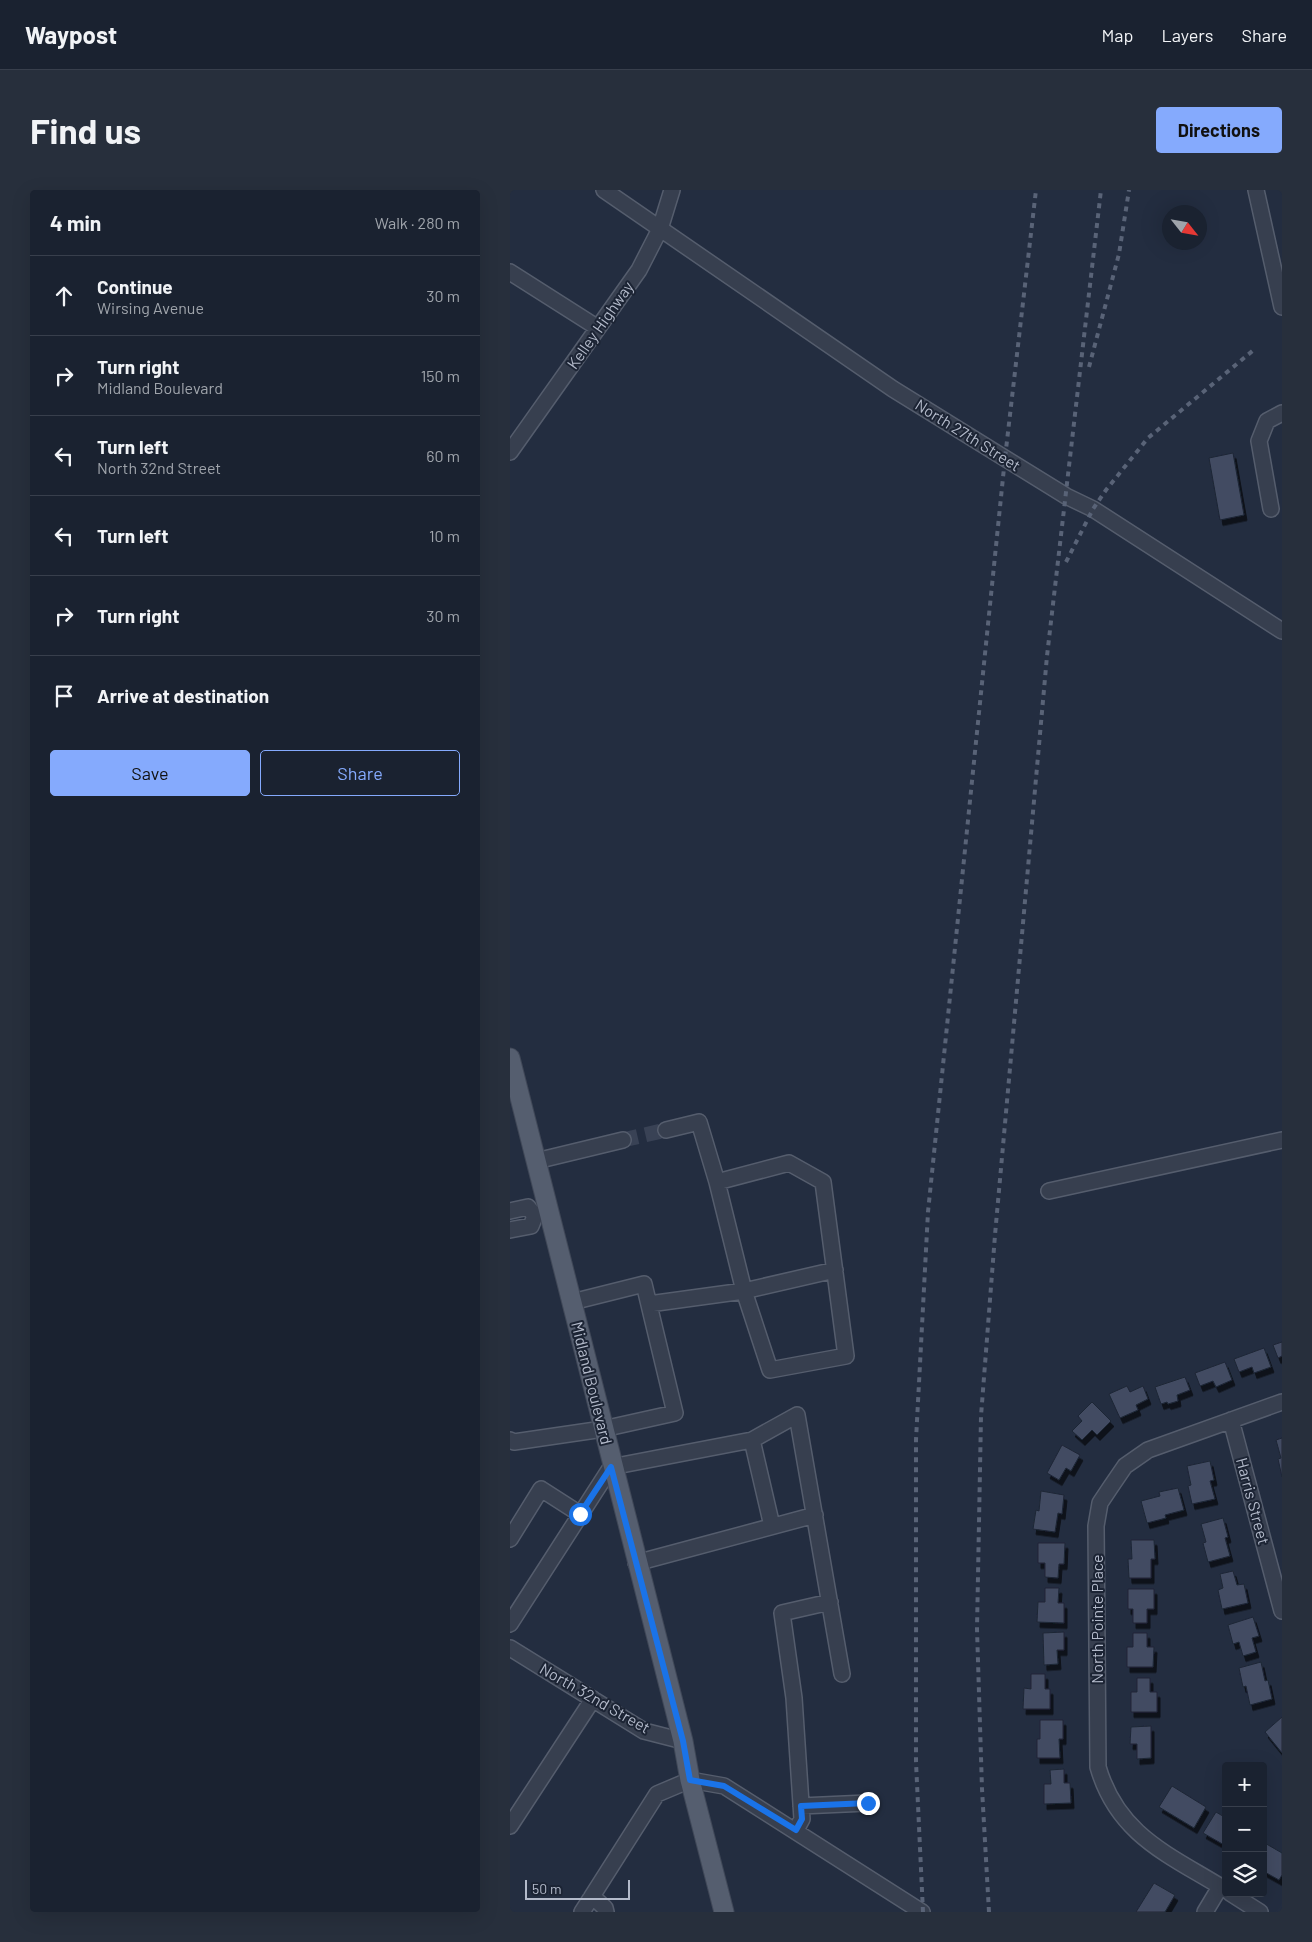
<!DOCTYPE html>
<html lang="en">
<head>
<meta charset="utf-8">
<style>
	:root { --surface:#1a2230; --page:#272f3c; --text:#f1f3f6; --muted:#9fa4ab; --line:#383f4c; --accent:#85aafd }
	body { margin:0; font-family:Barlow,sans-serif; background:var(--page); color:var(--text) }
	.controls { position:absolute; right:15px; bottom:15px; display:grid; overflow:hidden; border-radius:5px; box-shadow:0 5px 20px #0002 }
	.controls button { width:45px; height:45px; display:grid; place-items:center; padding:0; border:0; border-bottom:1px solid var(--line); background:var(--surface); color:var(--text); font:25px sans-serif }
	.compass { position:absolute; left:652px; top:15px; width:45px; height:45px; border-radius:50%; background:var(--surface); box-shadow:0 5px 20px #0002; rotate:121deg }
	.scale { position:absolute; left:15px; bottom:12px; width:105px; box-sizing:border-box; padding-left:5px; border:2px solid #b3baca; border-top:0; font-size:14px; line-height:18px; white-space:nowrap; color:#b3baca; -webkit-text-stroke:4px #1c2434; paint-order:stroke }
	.stop { position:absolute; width:15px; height:15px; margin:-11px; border:4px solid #1a73e8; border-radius:50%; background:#fff }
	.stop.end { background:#1a73e8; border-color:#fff; box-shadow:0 1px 5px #0008 }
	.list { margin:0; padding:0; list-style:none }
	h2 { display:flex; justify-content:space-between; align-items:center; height:65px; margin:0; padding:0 20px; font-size:21px }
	h2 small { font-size:16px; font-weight:400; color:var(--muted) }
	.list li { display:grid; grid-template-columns:32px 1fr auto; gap:15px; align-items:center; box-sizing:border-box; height:80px; padding:0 20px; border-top:1px solid var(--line) }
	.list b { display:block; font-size:19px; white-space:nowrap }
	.list p { margin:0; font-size:16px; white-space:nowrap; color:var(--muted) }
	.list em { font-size:16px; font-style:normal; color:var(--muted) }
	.actions { display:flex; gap:10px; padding:15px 20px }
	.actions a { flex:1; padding:11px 0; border:1px solid var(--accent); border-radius:5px; text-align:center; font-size:18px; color:var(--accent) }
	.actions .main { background:var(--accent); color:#111 }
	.icon { flex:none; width:28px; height:28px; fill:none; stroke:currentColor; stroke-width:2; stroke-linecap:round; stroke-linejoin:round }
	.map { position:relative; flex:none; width:772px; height:1722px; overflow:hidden; border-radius:5px }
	header { display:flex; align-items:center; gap:30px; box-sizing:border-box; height:70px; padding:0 25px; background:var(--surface); border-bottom:1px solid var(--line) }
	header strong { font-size:24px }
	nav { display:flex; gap:28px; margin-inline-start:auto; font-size:18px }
	.intro { display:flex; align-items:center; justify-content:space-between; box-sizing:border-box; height:120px; padding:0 30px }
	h1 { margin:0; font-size:35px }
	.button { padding:12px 22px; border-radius:5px; background:var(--accent); color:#111; font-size:18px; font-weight:700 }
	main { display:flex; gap:30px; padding:0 30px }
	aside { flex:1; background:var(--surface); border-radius:5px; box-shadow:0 5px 20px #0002 }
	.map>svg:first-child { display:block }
	.building { fill:#424c62; stroke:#1e2636; filter:url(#shadow) }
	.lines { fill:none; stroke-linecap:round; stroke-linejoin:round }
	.minor-tunnel { stroke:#394255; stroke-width:15; stroke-dasharray:15 8; stroke-linecap:butt }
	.minor-casing { stroke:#555d6d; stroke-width:18 }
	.major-casing { stroke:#404858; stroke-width:21 }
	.minor { stroke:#373f4f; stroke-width:15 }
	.major { stroke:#555e6f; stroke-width:19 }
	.rail { stroke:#596377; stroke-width:4; stroke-dasharray:5 5; stroke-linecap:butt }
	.route { stroke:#1a73e8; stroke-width:6 }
	.labels { text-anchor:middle; stroke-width:4; stroke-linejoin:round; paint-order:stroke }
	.street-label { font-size:16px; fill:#b3baca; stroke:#1c2434 }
</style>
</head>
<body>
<header>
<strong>Waypost</strong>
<nav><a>Map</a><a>Layers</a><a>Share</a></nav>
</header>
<div class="intro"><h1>Find us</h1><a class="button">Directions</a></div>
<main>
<aside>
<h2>4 min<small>Walk · 280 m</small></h2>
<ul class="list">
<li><svg class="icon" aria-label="ahead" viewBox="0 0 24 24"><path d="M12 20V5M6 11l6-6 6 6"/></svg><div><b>Continue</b><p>Wirsing Avenue</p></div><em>30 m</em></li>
<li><svg class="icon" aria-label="right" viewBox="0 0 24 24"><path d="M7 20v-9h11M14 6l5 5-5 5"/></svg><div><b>Turn right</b><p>Midland Boulevard</p></div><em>150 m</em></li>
<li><svg class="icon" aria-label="left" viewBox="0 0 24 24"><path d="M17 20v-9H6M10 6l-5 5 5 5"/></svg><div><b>Turn left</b><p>North 32nd Street</p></div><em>60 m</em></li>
<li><svg class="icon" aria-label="left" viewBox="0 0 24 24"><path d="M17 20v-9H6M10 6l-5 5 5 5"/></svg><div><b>Turn left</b></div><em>10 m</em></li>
<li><svg class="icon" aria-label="right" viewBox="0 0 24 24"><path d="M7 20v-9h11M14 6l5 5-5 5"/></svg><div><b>Turn right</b></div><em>30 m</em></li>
<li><svg class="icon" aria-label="arrive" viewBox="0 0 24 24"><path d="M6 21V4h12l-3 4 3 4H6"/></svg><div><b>Arrive at destination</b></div></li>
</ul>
<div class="actions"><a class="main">Save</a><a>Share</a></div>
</aside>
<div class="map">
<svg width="772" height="1722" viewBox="0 0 772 1722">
	<defs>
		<filter id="shadow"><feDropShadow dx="3" dy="5.5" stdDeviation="0" flood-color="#0009"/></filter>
	</defs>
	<rect width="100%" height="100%" fill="#232d40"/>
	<path class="building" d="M 723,263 L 734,325 L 710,330 L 699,268 Z
		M 772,1152 L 772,1166 L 768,1168 L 763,1155 Z
		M 754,1158 L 761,1177 L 744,1183 L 742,1177 L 729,1182 L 724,1169 Z
		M 715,1172 L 722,1190 L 706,1197 L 703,1191 L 690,1196 L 685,1183 Z
		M 675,1187 L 680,1200 L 667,1205 L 668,1211 L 658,1214 L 657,1212 L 651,1214 L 645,1197 Z
		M 617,1196 L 620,1202 L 633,1196 L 638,1209 L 626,1215 L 628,1220 L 610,1228 L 599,1204 Z
		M 582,1212 L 601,1231 L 587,1245 L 582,1240 L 572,1250 L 562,1241 L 572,1231 L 568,1226 Z
		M 772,1248 L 772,1287 L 768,1269 L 771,1268 L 766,1250 Z
		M 552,1255 L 570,1265 L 561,1281 L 556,1278 L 549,1290 L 537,1283 Z
		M 700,1271 L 704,1290 L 700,1291 L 705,1309 L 682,1314 L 678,1296 L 681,1295 L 677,1276 Z
		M 668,1298 L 674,1320 L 655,1325 L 656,1328 L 637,1333 L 631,1311 L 650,1306 L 649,1302 Z
		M 531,1301 L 554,1305 L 552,1324 L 548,1323 L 545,1342 L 523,1339 L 526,1320 L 529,1321 Z
		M 713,1328 L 718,1347 L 715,1348 L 720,1366 L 698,1372 L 693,1353 L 696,1352 L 691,1334 Z
		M 621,1350 L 644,1350 L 645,1369 L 641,1369 L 641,1388 L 619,1388 L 618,1369 L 622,1369 Z
		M 528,1353 L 555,1353 L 554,1374 L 549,1374 L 548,1388 L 535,1387 L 535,1373 L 528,1373 Z
		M 723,1381 L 727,1395 L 734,1394 L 738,1413 L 712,1419 L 708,1400 L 713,1398 L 710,1384 Z
		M 535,1398 L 549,1398 L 548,1413 L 554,1413 L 554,1433 L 527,1432 L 528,1412 L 535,1412 Z
		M 618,1399 L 644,1399 L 644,1419 L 637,1419 L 637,1433 L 623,1433 L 623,1419 L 618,1419 Z
		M 743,1427 L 749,1446 L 742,1448 L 746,1462 L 733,1466 L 729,1452 L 723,1454 L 718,1435 Z
		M 554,1442 L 554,1460 L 547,1460 L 548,1474 L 534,1475 L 533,1443 Z
		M 623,1443 L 637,1443 L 637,1457 L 644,1457 L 643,1477 L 617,1477 L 617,1457 L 623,1457 Z
		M 751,1472 L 755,1491 L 758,1490 L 762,1509 L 740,1515 L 736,1496 L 733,1497 L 729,1478 Z
		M 521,1484 L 535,1484 L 535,1499 L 540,1499 L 540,1519 L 513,1519 L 514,1498 L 521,1499 Z
		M 627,1488 L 640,1488 L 640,1502 L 647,1502 L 647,1522 L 621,1522 L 621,1502 L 627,1502 Z
		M 772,1527 L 772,1563 L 755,1542 Z
		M 530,1530 L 553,1530 L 553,1549 L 549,1549 L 550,1568 L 527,1568 L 527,1549 L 530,1549 Z
		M 641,1536 L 641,1568 L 627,1569 L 627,1554 L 620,1554 L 621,1537 Z
		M 554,1579 L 554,1593 L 560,1593 L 561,1613 L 534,1614 L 534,1594 L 541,1594 L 540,1580 Z
		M 662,1596 L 696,1617 L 684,1638 L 649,1617 Z
		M 706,1622 L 716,1628 L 716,1656 L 693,1643 Z
		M 753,1652 L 772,1663 L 772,1685 L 769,1690 L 753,1681 Z
		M 644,1693 L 665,1705 L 655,1722 L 626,1722 Z"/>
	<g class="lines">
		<path class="minor-tunnel" d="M 113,950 L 156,940"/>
		<g class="minor-casing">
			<path id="minor" d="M 94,0 L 383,199 L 556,306 L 583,319 L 772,441
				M 746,0 L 772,117
				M 0,82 L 88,138
				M 0,262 L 129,80 L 150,39 L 162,0
				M 761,319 L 749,251 L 757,231 L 772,223
				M 26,971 L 113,950
				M 207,992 L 279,973 L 313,992 L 336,1166 L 260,1180 L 234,1101 L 325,1080
				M 539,1001 L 772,950
				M 0,1021 L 18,1017 L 25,1026
				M 0,1040 L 21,1036 L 25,1026
				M 139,1114 L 234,1101 L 207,992 L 189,932 L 156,940
				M 721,1230 L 772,1421
				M 0,1250 L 4,1252 L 93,1239 L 165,1223 L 134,1094 L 62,1112
				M 242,1250 L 262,1336
				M 0,1349 L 31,1299 L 70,1324
				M 126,1373 L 305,1325
				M 0,1434 L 101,1277 L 242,1250 L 287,1225 L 332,1484
				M 0,1458 L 134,1541 L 173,1551
				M 291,1616 L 357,1613
				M 0,1636 L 83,1509
				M 286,1640 L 292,1629 L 284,1508 L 272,1423 L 320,1412
				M 716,1700 C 660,1665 608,1646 588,1577 L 586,1336 L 590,1313 L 600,1298 L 615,1276 L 638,1260 L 772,1212
				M 720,1703 L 750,1722
				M 82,1706 L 95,1718 L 96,1722
				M 72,1722 L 147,1604 L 180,1590 L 214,1596 L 412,1722
				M 695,1722 L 710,1697"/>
		</g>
		<g class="major-casing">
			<path id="major" d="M 0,868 C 58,1096 114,1324 173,1551 L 180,1590 L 214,1722"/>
		</g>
		<use href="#minor" class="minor"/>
		<use href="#major" class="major"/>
		<path class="rail" d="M 579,177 L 609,64 L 619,0
			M 556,372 L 583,319 L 596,300 L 638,248 L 746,158
			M 413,1722 L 406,1572 L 406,1250 L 418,1022 L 495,268 L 526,0
			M 479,1722 L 472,1599 L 467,1439 L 471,1226 L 485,1045 L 537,466 L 591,0"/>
	</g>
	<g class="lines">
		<path class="route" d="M 70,1324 L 101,1277 L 173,1551 L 180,1590 L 214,1596 L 286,1640 L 292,1629 L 291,1616 L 358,1613"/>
	</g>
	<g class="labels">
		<g class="street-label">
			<text transform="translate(90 135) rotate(-55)" y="6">Kelley Highway</text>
			<text transform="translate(458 245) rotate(32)" y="6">North 27th Street</text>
			<text transform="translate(82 1193) rotate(76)" y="6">Midland Boulevard</text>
			<text transform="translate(743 1311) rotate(75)" y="6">Harris Street</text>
			<text transform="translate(587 1429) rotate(-90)" y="6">North Pointe Place</text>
			<text transform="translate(85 1508) rotate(30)" y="6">North 32nd Street</text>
		</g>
	</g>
</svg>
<div class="controls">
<button>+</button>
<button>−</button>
<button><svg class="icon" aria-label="layers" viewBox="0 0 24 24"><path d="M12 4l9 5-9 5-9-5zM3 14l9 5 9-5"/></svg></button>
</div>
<svg class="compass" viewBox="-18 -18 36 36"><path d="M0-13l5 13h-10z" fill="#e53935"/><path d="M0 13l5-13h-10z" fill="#9fa4ab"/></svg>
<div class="scale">50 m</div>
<div class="stop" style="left:70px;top:1324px"></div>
<div class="stop end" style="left:358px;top:1613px"></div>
</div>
</main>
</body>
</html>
